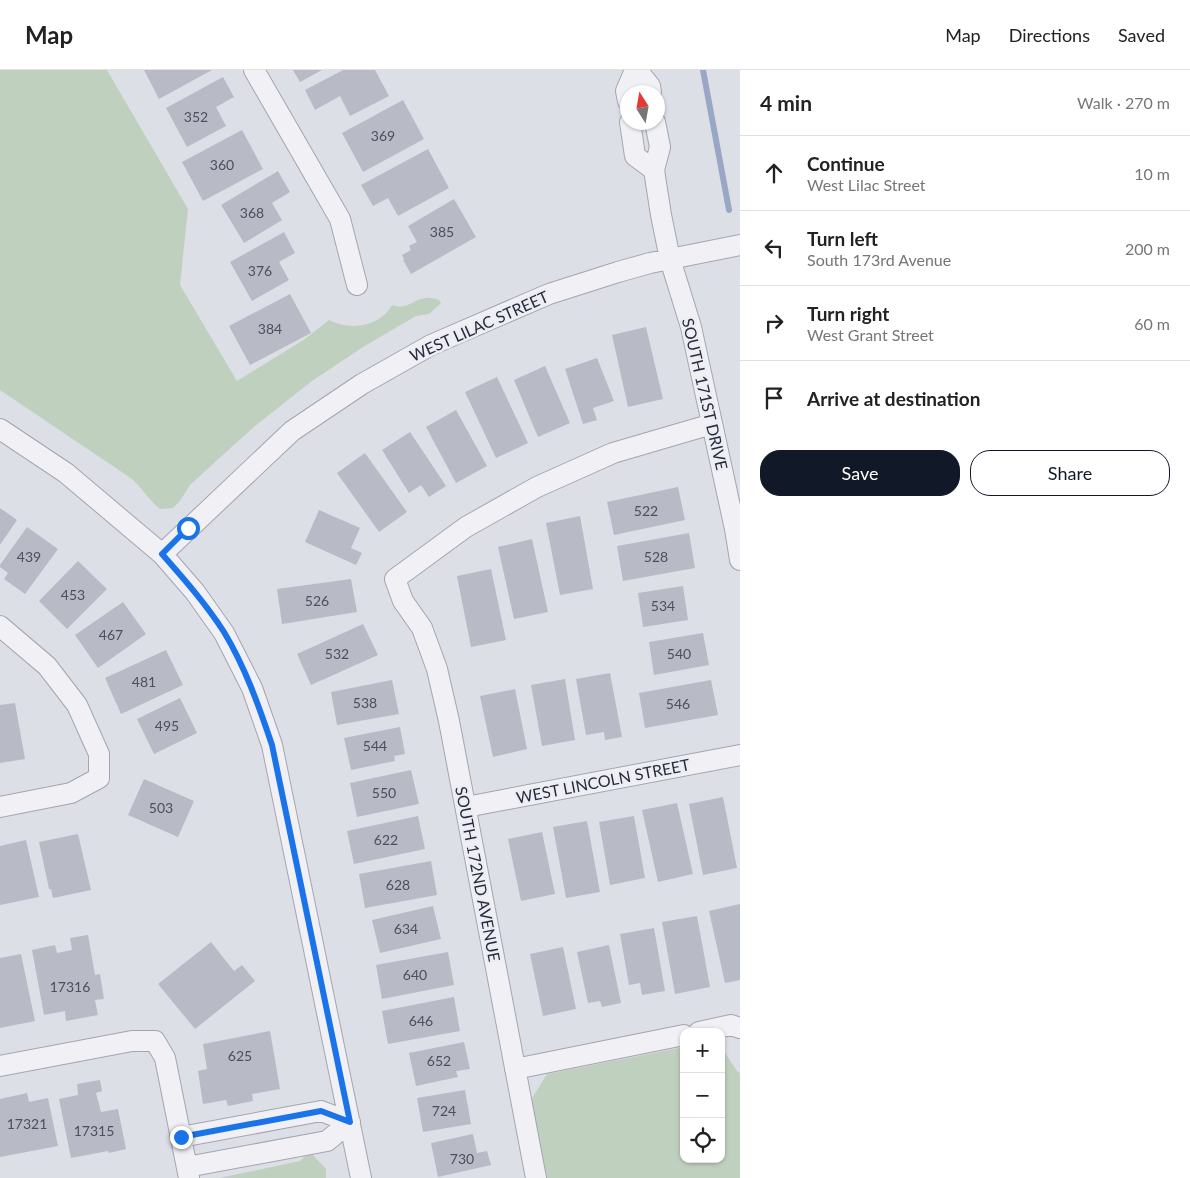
<!DOCTYPE html>
<html lang="en">
<head>
<meta charset="utf-8">
<style>
	:root { --surface:#fff; --page:#f2f2f2; --text:#222; --muted:#767676; --line:#e0e0e0; --accent:#111827 }
	body { margin:0; font-family:Lato,sans-serif; background:var(--page); color:var(--text) }
	.controls { position:absolute; right:15px; bottom:15px; display:grid; overflow:hidden; border-radius:10px; box-shadow:0 1px 4px #0004 }
	.controls button { width:45px; height:45px; display:grid; place-items:center; padding:0; border:0; border-bottom:1px solid var(--line); background:var(--surface); color:var(--text); font:25px sans-serif }
	.compass { position:absolute; left:620px; top:15px; width:45px; height:45px; border-radius:50%; background:var(--surface); box-shadow:0 1px 4px #0004; rotate:349deg }
	.stop { position:absolute; width:15px; height:15px; margin:-11px; border:4px solid #1a73e8; border-radius:50%; background:#fff }
	.stop.end { background:#1a73e8; border-color:#fff; box-shadow:0 1px 5px #0008 }
	.list { margin:0; padding:0; list-style:none }
	h2 { display:flex; justify-content:space-between; align-items:center; height:65px; margin:0; padding:0 20px; font-size:21px }
	h2 small { font-size:16px; font-weight:400; color:var(--muted) }
	.list li { display:grid; grid-template-columns:32px 1fr auto; gap:15px; align-items:center; box-sizing:border-box; height:75px; padding:0 20px; border-top:1px solid var(--line) }
	.list b { display:block; font-size:19px; white-space:nowrap }
	.list p { margin:0; font-size:16px; white-space:nowrap; color:var(--muted) }
	.list em { font-size:16px; font-style:normal; color:var(--muted) }
	.actions { display:flex; gap:10px; padding:15px 20px }
	.actions a { flex:1; padding:11px 0; border:1px solid var(--accent); border-radius:20px; text-align:center; font-size:18px; color:var(--accent) }
	.actions .main { background:var(--accent); color:#fff }
	.icon { flex:none; width:28px; height:28px; fill:none; stroke:currentColor; stroke-width:2; stroke-linecap:round; stroke-linejoin:round }
	.map { position:relative; flex:none; width:740px; height:1108px; overflow:hidden }
	header { display:flex; align-items:center; gap:30px; box-sizing:border-box; height:70px; padding:0 25px; background:var(--surface); border-bottom:1px solid var(--line) }
	header strong { font-size:24px }
	nav { display:flex; gap:28px; margin-inline-start:auto; font-size:18px }
	main { display:flex }
	aside { flex:1; background:var(--surface) }
	.map>svg:first-child { display:block }
	.green { fill:#c0d0be }
	.lines { fill:none; stroke-linecap:round; stroke-linejoin:round }
	.stream { stroke:#99a6c6; stroke-width:6 }
	.building { fill:#b8bac6 }
	.minor-casing { stroke:#a3a5b1; stroke-width:22 }
	.minor { stroke:#f0f0f5; stroke-width:20 }
	.route { stroke:#1a73e8; stroke-width:6 }
	.labels { text-anchor:middle; stroke-width:5; stroke-linejoin:round; paint-order:stroke }
	.number-label { font-size:14px; fill:#4b4f5f }
	.street-label { font-size:16px; fill:#272b3d; stroke:#eceef4 }
</style>
</head>
<body>
<header>
<strong>Map</strong>
<nav><a>Map</a><a>Directions</a><a>Saved</a></nav>
</header>
<main>
<div class="map">
<svg width="740" height="1108" viewBox="0 0 740 1108">
	<rect width="100%" height="100%" fill="#dddfe7"/>
	<path class="green" d="M 0,0 L 107,0 L 188,139 L 180,215 L 237,311 L 305,269 L 329,250 C 350,261 380,257 392,235 C 406,241 413,229 426,228 C 430,227 435,229 439,230 L 441,233 L 429,244 L 416,246 L 363,277 L 312,311 L 255,356 L 225,383 L 190,415 L 180,431 L 173,438 L 160,439 C 149,430 142,418 132,409 L 0,320 Z
		M 684,977 L 684,1089 L 721,1089 L 721,981 L 725,983 L 737,1001 L 740,1003 L 740,1108 L 547,1108 L 531,1030 L 547,1004 Z
		M 312,1084 L 326,1099 L 326,1108 L 219,1108 L 300,1091 L 306,1085 Z"/>
	<g class="lines">
		<path class="stream" d="M 703,0 L 729,140"/>
	</g>
	<path class="building" d="M 144,0 L 212,0 L 159,29 Z
		M 293,0 L 322,0 L 300,12 Z
		M 343,0 L 375,0 L 389,26 L 350,46 L 340,26 L 315,40 L 305,20 Z
		M 223,7 L 234,27 L 216,37 L 226,56 L 187,77 L 166,38 Z
		M 403,30 L 424,69 L 363,102 L 342,63 Z
		M 242,60 L 263,99 L 203,131 L 182,92 Z
		M 428,79 L 449,118 L 398,146 L 388,128 L 373,136 L 361,115 Z
		M 278,101 L 290,122 L 272,133 L 282,150 L 244,173 L 221,135 Z
		M 454,129 L 476,167 L 411,204 L 403,190 L 404,189 L 402,185 L 411,180 L 409,176 L 417,172 L 408,156 Z
		M 284,162 L 295,183 L 279,192 L 289,210 L 252,231 L 230,192 Z
		M 290,224 L 311,263 L 250,295 L 229,256 Z
		M 646,257 L 663,329 L 628,337 L 612,265 Z
		M 597,288 L 614,331 L 593,338 L 597,350 L 583,354 L 565,299 Z
		M 545,296 L 570,353 L 538,367 L 514,310 Z
		M 497,307 L 528,373 L 496,388 L 465,322 Z
		M 456,340 L 487,396 L 456,413 L 426,357 Z
		M 410,362 L 446,416 L 429,427 L 421,415 L 409,423 L 382,380 Z
		M 365,383 L 407,442 L 379,462 L 337,403 Z
		M 678,417 L 685,450 L 614,465 L 607,432 Z
		M 0,438 L 17,450 L 0,475 Z
		M 319,440 L 360,458 L 351,478 L 362,483 L 356,495 L 305,472 Z
		M 580,446 L 593,519 L 560,525 L 546,453 Z
		M 27,457 L 58,479 L 25,524 L 4,509 L 8,503 L 0,497 L 0,495 Z
		M 689,463 L 695,498 L 623,511 L 617,476 Z
		M 532,469 L 548,542 L 514,549 L 498,477 Z
		M 78,491 L 107,519 L 67,559 L 39,531 Z
		M 491,499 L 506,570 L 471,577 L 457,506 Z
		M 351,509 L 357,542 L 282,554 L 277,519 Z
		M 683,516 L 688,550 L 643,557 L 638,523 Z
		M 123,532 L 146,564 L 98,598 L 75,565 Z
		M 363,554 L 378,585 L 311,615 L 297,584 Z
		M 703,563 L 709,595 L 654,605 L 649,572 Z
		M 166,580 L 183,615 L 121,644 L 105,608 Z
		M 610,603 L 622,667 L 605,670 L 604,662 L 586,665 L 576,609 Z
		M 565,609 L 575,670 L 542,676 L 531,615 Z
		M 392,610 L 399,644 L 337,655 L 331,622 Z
		M 711,610 L 718,645 L 645,658 L 639,623 Z
		M 515,619 L 527,679 L 493,687 L 480,626 Z
		M 180,628 L 197,663 L 154,684 L 137,649 Z
		M 15,633 L 25,689 L 0,693 L 0,635 Z
		M 400,657 L 405,684 L 394,686 L 395,691 L 351,700 L 344,668 Z
		M 411,700 L 419,734 L 357,747 L 350,713 Z
		M 144,709 L 194,731 L 178,767 L 128,745 Z
		M 723,727 L 737,798 L 703,805 L 689,734 Z
		M 677,733 L 693,804 L 658,812 L 642,740 Z
		M 418,746 L 425,779 L 354,794 L 347,761 Z
		M 634,746 L 645,808 L 610,815 L 599,752 Z
		M 587,751 L 600,822 L 566,828 L 553,757 Z
		M 542,762 L 555,824 L 521,831 L 508,769 Z
		M 78,764 L 91,820 L 53,828 L 51,819 L 49,819 L 39,772 Z
		M 26,770 L 39,827 L 0,835 L 0,776 Z
		M 431,791 L 437,825 L 365,838 L 359,804 Z
		M 740,834 L 740,910 L 725,913 L 709,841 Z
		M 433,836 L 441,869 L 380,883 L 372,850 Z
		M 697,846 L 710,917 L 675,924 L 662,852 Z
		M 654,858 L 665,921 L 642,925 L 640,913 L 629,915 L 620,864 Z
		M 88,865 L 95,905 L 100,904 L 104,929 L 95,930 L 98,945 L 66,951 L 65,941 L 44,945 L 32,880 L 55,875 L 57,883 L 72,880 L 70,868 Z
		M 211,872 L 234,901 L 242,895 L 255,911 L 195,959 L 158,914 Z
		M 609,875 L 621,933 L 602,937 L 600,931 L 588,933 L 577,882 Z
		M 563,877 L 576,939 L 543,946 L 530,884 Z
		M 448,882 L 454,915 L 382,929 L 376,895 Z
		M 21,884 L 35,951 L 0,958 L 0,888 Z
		M 454,927 L 460,961 L 388,974 L 382,941 Z
		M 270,961 L 280,1019 L 252,1024 L 253,1031 L 228,1036 L 226,1030 L 203,1034 L 198,1001 L 207,999 L 203,974 Z
		M 464,972 L 470,999 L 456,1001 L 458,1007 L 416,1016 L 409,983 Z
		M 100,1010 L 102,1021 L 96,1023 L 101,1042 L 118,1039 L 126,1079 L 109,1083 L 108,1081 L 71,1088 L 59,1029 L 78,1025 L 77,1014 Z
		M 465,1020 L 471,1054 L 423,1062 L 417,1028 Z
		M 27,1023 L 29,1032 L 48,1028 L 58,1076 L 0,1087 L 0,1029 Z
		M 473,1064 L 477,1083 L 487,1081 L 491,1095 L 438,1107 L 431,1073 Z"/>
	<g class="lines">
		<g class="minor-casing">
			<path id="minor" d="M 254,0 L 340,149 L 357,215
				M 637,0 L 650,16 L 651,22
				M 628,31 L 626,21 L 635,0
				M 630,52 L 635,86 L 654,100
				M 655,52 L 660,77 L 654,100 L 661,145 L 670,189 L 691,257 L 735,459 L 740,490
				M 0,359 L 66,403 L 162,484 L 195,522 L 224,563 L 252,618 L 272,675 L 361,1108
				M 162,484 L 292,361 L 362,314 L 431,275 L 549,224 L 618,202 L 650,193 L 740,175
				M 0,556 L 47,596 L 77,635 L 99,684 L 99,708 L 71,723 L 0,737
				M 466,737 L 740,685
				M 699,962 L 731,955 L 740,958
				M 0,996 L 132,971 L 155,971 L 165,988 L 189,1108
				M 515,999 L 684,965
				M 181,1067 L 321,1041 L 350,1052 L 327,1071 L 187,1097
				M 536,1108 L 449,651 L 437,599 L 422,558 L 403,531 L 395,509 L 466,457 L 537,417 L 613,383 L 712,354"/>
		</g>
		<use href="#minor" class="minor"/>
	</g>
	<g class="lines">
		<path class="route" d="M 181,1067 L 321,1041 L 350,1052 L 272,675 C 259,636 245,597 224,562 C 206,534 184,509 162,484 L 188,458"/>
	</g>
	<g class="labels">
		<g class="number-label">
			<text x="196" y="52">352</text>
			<text x="383" y="71">369</text>
			<text x="222" y="100">360</text>
			<text x="252" y="148">368</text>
			<text x="442" y="167">385</text>
			<text x="260" y="206">376</text>
			<text x="270" y="264">384</text>
			<text x="646" y="446">522</text>
			<text x="29" y="492">439</text>
			<text x="656" y="492">528</text>
			<text x="73" y="530">453</text>
			<text x="317" y="536">526</text>
			<text x="663" y="541">534</text>
			<text x="111" y="570">467</text>
			<text x="337" y="589">532</text>
			<text x="679" y="589">540</text>
			<text x="144" y="617">481</text>
			<text x="365" y="638">538</text>
			<text x="678" y="639">546</text>
			<text x="167" y="661">495</text>
			<text x="375" y="681">544</text>
			<text x="384" y="728">550</text>
			<text x="161" y="743">503</text>
			<text x="386" y="775">622</text>
			<text x="398" y="820">628</text>
			<text x="406" y="864">634</text>
			<text x="415" y="910">640</text>
			<text x="70" y="922">17316</text>
			<text x="421" y="956">646</text>
			<text x="240" y="991">625</text>
			<text x="439" y="996">652</text>
			<text x="444" y="1046">724</text>
			<text x="27" y="1059">17321</text>
			<text x="94" y="1066">17315</text>
			<text x="462" y="1094">730</text>
		</g>
		<g class="street-label">
			<text transform="translate(479 256) rotate(-24)" y="6">WEST LILAC STREET</text>
			<text transform="translate(705 324) rotate(77)" y="6">SOUTH 171ST DRIVE</text>
			<text transform="translate(603 711) rotate(-11)" y="6">WEST LINCOLN STREET</text>
			<text transform="translate(478 804) rotate(79)" y="6">SOUTH 172ND AVENUE</text>
		</g>
	</g>
</svg>
<div class="controls">
<button>+</button>
<button>−</button>
<button><svg class="icon" aria-label="locate" viewBox="0 0 24 24"><circle cx="12" cy="12" r="6"/><path d="M12 2v4M12 18v4M2 12h4M18 12h4"/></svg></button>
</div>
<svg class="compass" viewBox="-18 -18 36 36"><path d="M0-13l5 13h-10z" fill="#e53935"/><path d="M0 13l5-13h-10z" fill="#767676"/></svg>
<div class="stop" style="left:188px;top:458px"></div>
<div class="stop end" style="left:181px;top:1067px"></div>
</div>
<aside>
<h2>4 min<small>Walk · 270 m</small></h2>
<ul class="list">
<li><svg class="icon" aria-label="ahead" viewBox="0 0 24 24"><path d="M12 20V5M6 11l6-6 6 6"/></svg><div><b>Continue</b><p>West Lilac Street</p></div><em>10 m</em></li>
<li><svg class="icon" aria-label="left" viewBox="0 0 24 24"><path d="M17 20v-9H6M10 6l-5 5 5 5"/></svg><div><b>Turn left</b><p>South 173rd Avenue</p></div><em>200 m</em></li>
<li><svg class="icon" aria-label="right" viewBox="0 0 24 24"><path d="M7 20v-9h11M14 6l5 5-5 5"/></svg><div><b>Turn right</b><p>West Grant Street</p></div><em>60 m</em></li>
<li><svg class="icon" aria-label="arrive" viewBox="0 0 24 24"><path d="M6 21V4h12l-3 4 3 4H6"/></svg><div><b>Arrive at destination</b></div></li>
</ul>
<div class="actions"><a class="main">Save</a><a>Share</a></div>
</aside>
</main>
</body>
</html>
